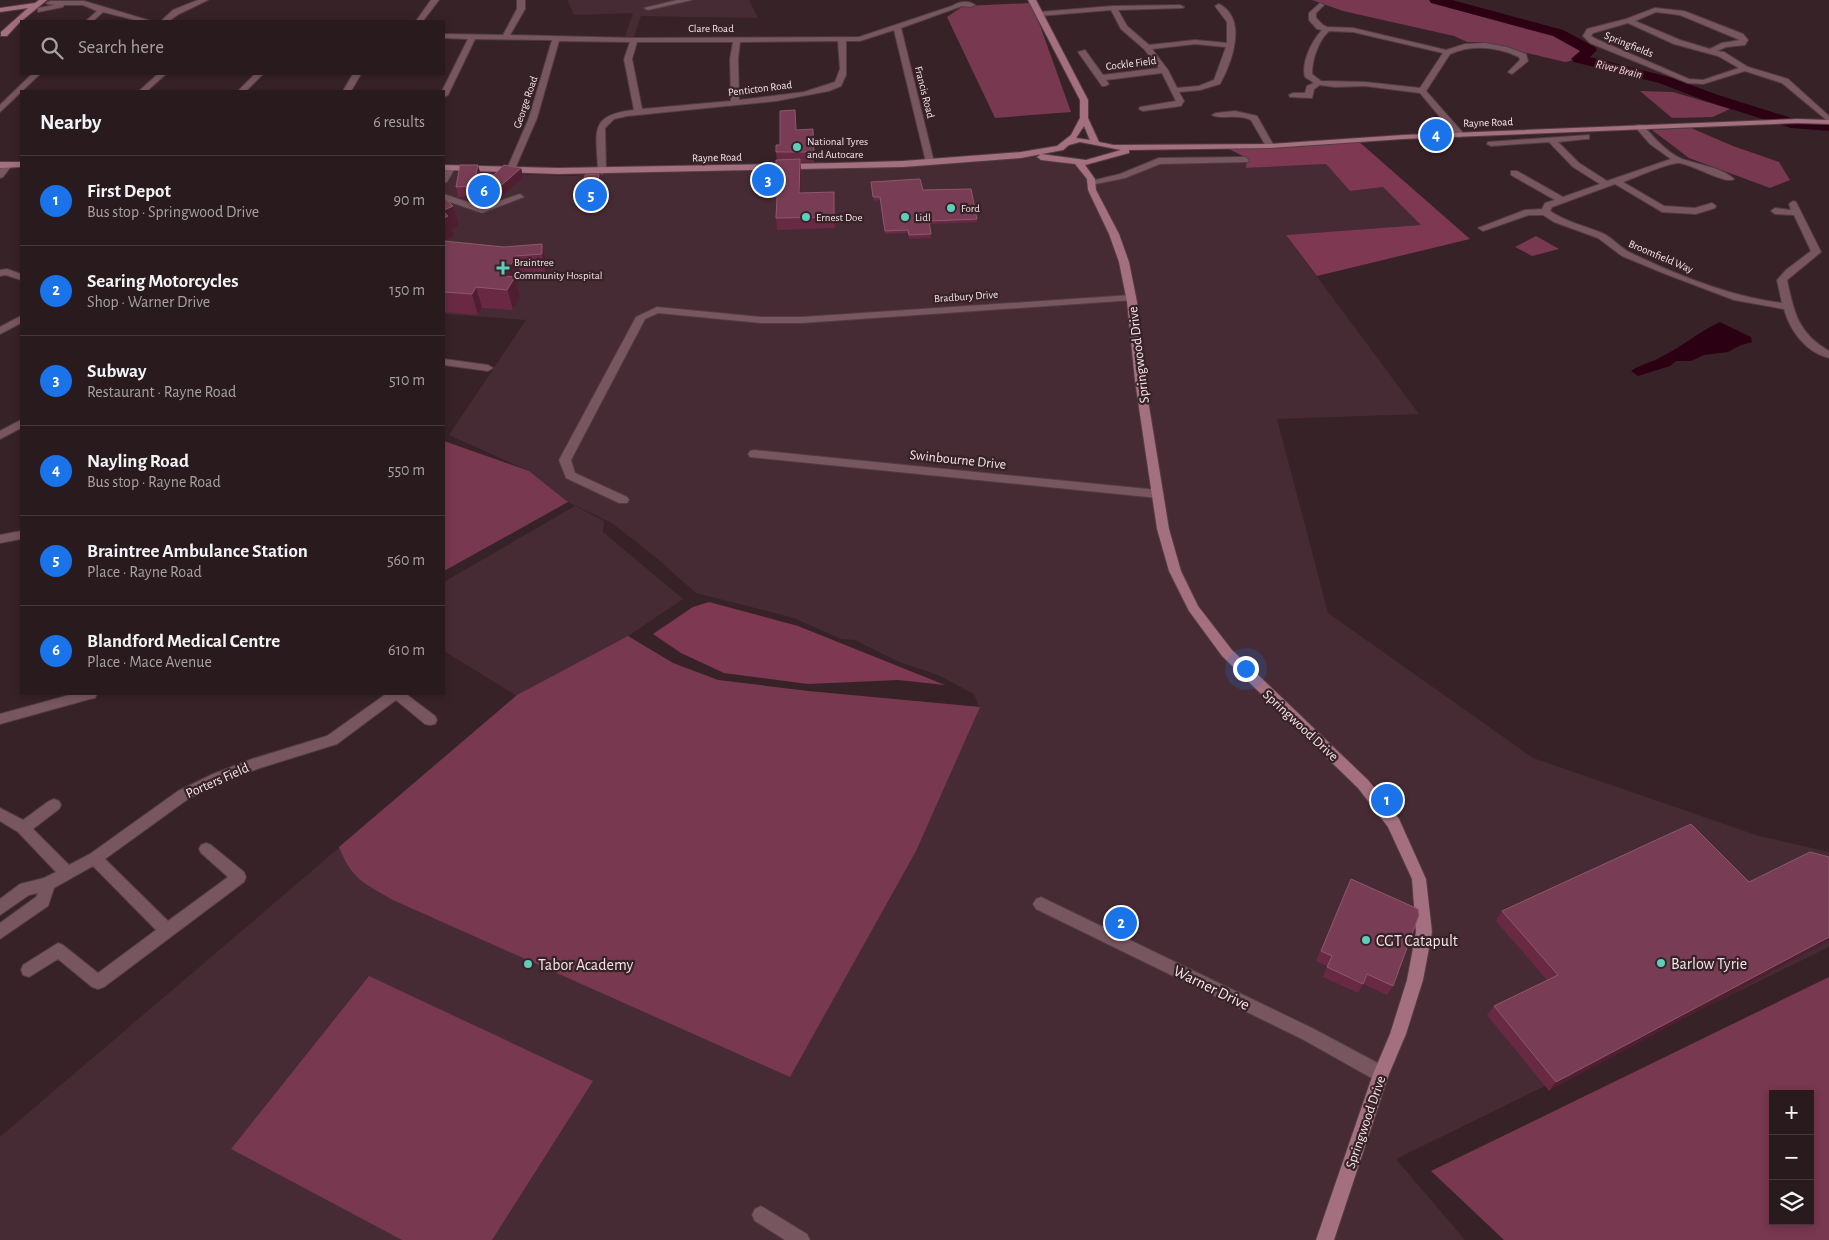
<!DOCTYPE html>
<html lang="en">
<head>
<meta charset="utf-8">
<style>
	:root { --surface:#291a1e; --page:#35272b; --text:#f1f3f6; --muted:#a5a1a4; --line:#45383c; --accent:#1a73e8 }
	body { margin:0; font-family:"Alegreya Sans",sans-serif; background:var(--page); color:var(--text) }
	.controls { position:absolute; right:15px; bottom:15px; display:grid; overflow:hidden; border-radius:0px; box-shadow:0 2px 8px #0003 }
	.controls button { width:45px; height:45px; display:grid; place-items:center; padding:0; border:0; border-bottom:1px solid var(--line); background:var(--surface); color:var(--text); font:25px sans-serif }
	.you { position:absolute; left:1245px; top:668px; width:18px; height:18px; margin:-12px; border:4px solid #fff; border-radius:50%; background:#1a73e8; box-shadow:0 0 0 8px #1a73e833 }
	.badge { display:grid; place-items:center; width:32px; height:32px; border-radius:50%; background:var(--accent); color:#fff; font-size:16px; font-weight:700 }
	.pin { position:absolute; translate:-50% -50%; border:2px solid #fff; box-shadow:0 1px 5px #0006 }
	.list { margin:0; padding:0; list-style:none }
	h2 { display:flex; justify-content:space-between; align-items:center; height:65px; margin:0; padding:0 20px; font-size:21px }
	h2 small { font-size:16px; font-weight:400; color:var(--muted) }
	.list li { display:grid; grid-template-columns:32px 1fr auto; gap:15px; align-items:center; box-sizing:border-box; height:90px; padding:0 20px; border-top:1px solid var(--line) }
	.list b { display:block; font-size:19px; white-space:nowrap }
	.list p { margin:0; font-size:16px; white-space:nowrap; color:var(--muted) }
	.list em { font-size:16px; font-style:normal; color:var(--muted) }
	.icon { flex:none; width:28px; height:28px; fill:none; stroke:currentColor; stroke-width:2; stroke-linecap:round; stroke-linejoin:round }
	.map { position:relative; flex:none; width:1829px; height:1240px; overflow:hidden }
	.search { position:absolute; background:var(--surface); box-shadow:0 2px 8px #0003; left:20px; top:20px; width:425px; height:55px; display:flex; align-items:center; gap:12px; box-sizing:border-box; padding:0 18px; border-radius:0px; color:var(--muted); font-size:19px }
	.panel { position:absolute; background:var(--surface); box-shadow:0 2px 8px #0003; left:20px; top:90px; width:425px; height:605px; border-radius:0px }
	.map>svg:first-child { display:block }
	.built { fill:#472b34 }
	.green { fill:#78384f; fill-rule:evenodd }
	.forest { fill:#7f3851 }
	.water { fill:#2c0012 }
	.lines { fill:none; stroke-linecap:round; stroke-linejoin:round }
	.river { fill:#2c0012; fill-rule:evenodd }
	.street-casing { stroke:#513d43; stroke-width:2 }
	.secondary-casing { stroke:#513d43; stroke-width:2 }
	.street { fill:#785660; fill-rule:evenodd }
	.secondary { fill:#a46f7f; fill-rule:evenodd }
	.wall { fill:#692943 }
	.shaded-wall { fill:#4f1e30 }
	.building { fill:#783d54; stroke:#8c586c }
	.poi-dot { fill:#5dceb9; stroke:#372228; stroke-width:2 }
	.labels { text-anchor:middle; stroke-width:4.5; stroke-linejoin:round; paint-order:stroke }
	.far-street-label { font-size:11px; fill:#f4e5e9; stroke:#372228 }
	.far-poi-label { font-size:11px; fill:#f4e5e9; stroke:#372228; text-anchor:start }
	.far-water-label { font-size:12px; font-style:italic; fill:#fccfdc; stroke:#372228 }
	.street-label { font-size:14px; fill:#f4e5e9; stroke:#372228 }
	.near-poi-label { font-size:16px; fill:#f4e5e9; stroke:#372228; text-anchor:start }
	.near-street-label { font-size:16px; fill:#f4e5e9; stroke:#372228 }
</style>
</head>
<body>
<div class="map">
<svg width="1829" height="1240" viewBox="0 0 1829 1240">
	<rect width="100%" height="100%" fill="#372228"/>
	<path class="built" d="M 567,0 L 749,0 L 758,18 L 641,16 L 634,37 L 625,37 L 633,13 L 574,15 Z
		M 1021,155 L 1089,162 L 1091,181 L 1122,176 L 1159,161 L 1247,158 L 1247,168 L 1326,164 L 1350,191 L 1383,187 L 1422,225 L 1286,235 L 1419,414 L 1277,419 L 1328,613 L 1533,758 L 1759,836 L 1829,852 L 1829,947 L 1396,1159 L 1465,1240 L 0,1240 L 0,1137 L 517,696 L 444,651 L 444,582 L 575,506 L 604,521 L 603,532 L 683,599 L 628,636 L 673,663 L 718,680 L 808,691 L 979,707 L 974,694 L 938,675 L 899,662 L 855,640 L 841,639 L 794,618 L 696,593 L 653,555 L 612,523 L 568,502 L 529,471 L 449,435 L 526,320 L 444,314 L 444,172 L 575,176 L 602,171 L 837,166 Z"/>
	<path class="green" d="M 1312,0 L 1436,0 L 1558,33 L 1590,50 L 1579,59 L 1565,62 L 1481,42 L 1467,42 L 1454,36 L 1343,11 Z
		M 1032,3 L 1071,112 L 995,118 L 947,17 L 963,6 Z
		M 1640,91 L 1673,92 L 1730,109 L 1713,117 L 1672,118 Z
		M 1691,128 L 1733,146 L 1779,162 L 1790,180 L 1770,188 L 1689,158 L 1652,130 Z
		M 1536,236 L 1559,249 L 1532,256 L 1515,247 Z
		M 444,441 L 529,471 L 568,502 L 444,571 Z
		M 628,636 L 673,663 L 718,680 L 808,691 L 980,707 L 916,851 L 790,1077 L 393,900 C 364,883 352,880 339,847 L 517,695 Z
		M 369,976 L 593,1081 L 492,1240 L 402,1240 L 231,1149 Z
		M 1829,977 L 1829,1240 L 1504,1240 L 1431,1171 ZM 1773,1094 L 1810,1094 L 1810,1221 L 1773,1221 Z"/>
	<path class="forest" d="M 1357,140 L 1470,239 L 1317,276 L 1286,235 L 1421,225 L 1383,187 L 1350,191 L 1326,164 L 1246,168 L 1247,158 L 1225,147 Z
		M 709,602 L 798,626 L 945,685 L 898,680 L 808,684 L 724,673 L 681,653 L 653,634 L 693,607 Z"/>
	<path class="water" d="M 1720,322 L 1751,337 L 1752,342 L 1741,345 L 1728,352 L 1704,355 L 1691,361 L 1676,361 L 1670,366 L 1638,376 L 1631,371 C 1641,364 1653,362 1663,356 C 1683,346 1700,331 1720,322 Z"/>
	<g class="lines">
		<path class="river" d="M 1429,0 L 1452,0 L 1563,30 L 1595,47 L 1597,50 L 1590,57 L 1669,77 L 1718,95 L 1798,120 L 1829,121 L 1829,131 L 1791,128 L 1706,101 L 1659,83 L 1574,62 L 1571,59 L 1580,51 L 1553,36 L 1431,3 Z"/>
		<g class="street-casing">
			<path id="street" d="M 198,0 L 208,0 L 179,14 L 169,21 L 161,21 L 173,10 Z
				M 431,0 L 439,0 L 423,21 L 416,21 Z
				M 517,0 L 525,0 L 525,9 L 510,35 L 634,38 L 859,37 L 952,6 C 959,2 968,0 975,5 L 971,7 L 962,6 L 901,28 L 934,162 L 933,164 L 926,162 L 894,30 L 860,41 L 846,41 L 846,75 L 841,86 L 829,91 L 776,101 L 627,116 L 614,119 L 605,128 L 606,171 L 602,174 L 598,171 C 597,133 587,115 634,110 L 624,59 L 630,42 L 559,41 L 537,118 L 514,171 L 510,174 L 506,171 L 529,118 L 552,40 L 475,39 L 448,95 L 444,97 L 444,91 L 442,91 L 468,39 L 444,38 L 444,34 L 503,35 L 517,9 ZM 838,41 L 840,69 L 835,82 L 804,92 L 739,100 L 738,59 L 740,42 ZM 637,42 L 733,42 L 730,59 L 731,101 L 642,109 L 632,59 Z
				M 677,0 L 692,0 L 648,10 L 644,8 Z
				M 50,1 L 84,1 L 151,21 L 139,21 L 103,12 L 93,21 L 86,21 L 97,11 L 83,5 L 64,5 L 63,7 L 38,12 L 38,8 L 55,5 L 48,4 L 46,3 Z
				M 1320,3 L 1324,5 L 1316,13 L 1316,18 L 1323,25 L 1327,27 L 1353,28 L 1446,50 L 1465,44 L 1485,43 L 1507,47 L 1526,54 L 1528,61 L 1512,74 L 1508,72 L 1520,60 L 1519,57 C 1497,47 1473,44 1450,54 L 1426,91 L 1463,133 L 1464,135 L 1460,137 L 1457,137 L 1420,93 L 1365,86 L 1335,87 L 1320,85 L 1314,89 L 1312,98 L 1290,97 L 1289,95 L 1293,93 L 1305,93 L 1307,86 L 1314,83 L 1305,77 C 1301,62 1312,41 1322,30 L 1317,29 L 1309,20 L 1309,13 ZM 1329,31 L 1353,32 L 1443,53 L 1420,88 L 1365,82 L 1321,81 L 1312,74 C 1312,60 1318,41 1329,31 Z
				M 1219,4 C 1248,19 1232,62 1220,84 L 1200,90 L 1179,92 L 1184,101 L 1181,106 L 1143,111 L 1139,109 L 1140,107 L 1176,101 L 1162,73 L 1106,80 L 1109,84 L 1105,86 L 1102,86 L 1078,52 L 1085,50 L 1103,75 L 1159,68 L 1144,49 L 1121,29 L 1111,10 L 1039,16 L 1035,14 L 1039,12 L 1113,6 L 1180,5 L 1184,7 L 1182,8 L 1118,10 L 1127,26 L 1149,45 L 1195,40 L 1227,43 L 1227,22 L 1215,6 ZM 1195,44 L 1226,47 L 1214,80 L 1199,86 L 1177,88 L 1168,70 L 1152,49 Z
				M 1655,8 L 1684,11 L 1743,34 L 1748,40 L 1745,45 L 1726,47 L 1717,51 L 1724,52 L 1748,67 L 1788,79 L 1829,116 L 1829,122 L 1782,83 L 1745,71 L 1703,84 L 1688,83 L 1590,43 L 1583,36 L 1587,29 L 1626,19 ZM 1656,12 L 1680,15 L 1740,40 L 1722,43 L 1710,49 L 1680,40 L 1635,21 ZM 1628,23 L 1674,44 L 1718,56 L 1739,68 L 1703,80 L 1689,79 L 1596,39 L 1591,36 L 1593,33 Z
				M 32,74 L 40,74 L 0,112 L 0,105 Z
				M 158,74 L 166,74 L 147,91 L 139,91 Z
				M 255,74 L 263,74 L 246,91 L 238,91 Z
				M 353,74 L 361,74 L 351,91 L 343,91 Z
				M 1235,111 L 1257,116 L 1274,146 L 1273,148 L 1267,148 L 1251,120 C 1238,113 1221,120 1212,115 L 1216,113 Z
				M 1637,125 L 1643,125 C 1653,137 1667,153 1682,159 C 1699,165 1721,167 1734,179 C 1726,185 1692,164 1679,163 C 1670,162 1634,178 1623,182 L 1664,206 L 1695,208 L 1712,203 L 1716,206 L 1715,208 L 1696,214 L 1662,212 L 1615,184 L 1552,207 L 1550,211 C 1566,222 1585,226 1602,233 C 1613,238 1620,248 1631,253 C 1677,275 1731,297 1782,303 L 1777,280 L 1786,270 L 1811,251 L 1794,215 L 1775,214 L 1771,211 L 1775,208 L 1791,210 L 1789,204 L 1793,201 L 1796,202 L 1821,252 L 1787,280 C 1794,313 1798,333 1829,351 L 1829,358 C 1806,352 1790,331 1784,309 L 1734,300 L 1663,273 L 1622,256 L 1598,238 L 1554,222 L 1543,215 L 1529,215 L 1483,231 L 1478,228 L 1525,210 L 1542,209 L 1545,203 L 1555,200 L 1511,175 L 1511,171 L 1517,171 L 1563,197 L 1600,184 L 1573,167 L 1549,142 L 1491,146 L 1487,144 L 1488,142 L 1589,135 L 1589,139 L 1586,139 L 1558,142 L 1579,163 L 1607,181 L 1671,159 L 1650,144 L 1637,129 Z
				M 1245,157 L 1249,160 L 1248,162 L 1160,164 L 1125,178 L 1091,185 L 1087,182 L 1120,174 L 1159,158 Z
				M 5,163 L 12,165 L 3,177 L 0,178 L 0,169 Z
				M 448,166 L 455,168 L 447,182 L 444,183 L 444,173 Z
				M 444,194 L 482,207 L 520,194 L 524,197 L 482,213 L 444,200 Z
				M 7,269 L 21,274 L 21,280 L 6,275 L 0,276 L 0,270 Z
				M 1131,295 L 1136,298 L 1134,300 L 802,323 L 761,323 L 658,313 L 645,319 L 571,460 L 575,473 L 627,497 L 629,500 L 627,503 L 619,503 L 566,478 L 559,460 L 636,317 L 657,307 L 761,317 L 802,317 Z
				M 21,316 L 21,323 L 0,334 L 0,327 Z
				M 444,359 L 488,365 L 493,368 L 488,371 L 444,365 Z
				M 21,420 L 21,428 L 0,439 L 0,431 Z
				M 754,450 L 1158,490 L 1164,494 L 1158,498 L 750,457 L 748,454 L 750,451 Z
				M 21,531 L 21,539 L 0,543 L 0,535 Z
				M 73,694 L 97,694 L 95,698 L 90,699 L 0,724 L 0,714 Z
				M 386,694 L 406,694 L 435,716 L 437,720 L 435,724 L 430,725 L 425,724 L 396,700 L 337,744 L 260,768 L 223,782 L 188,799 L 105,859 L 168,921 L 228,877 L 201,853 L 199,849 L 201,845 L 206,843 L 211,845 L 244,872 L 246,877 L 244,882 L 104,987 L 98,989 L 92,987 L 58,959 L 29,977 L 23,975 L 21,970 L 23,965 L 58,943 L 63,945 L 98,973 L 156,930 L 93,866 L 54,888 L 48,906 L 0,939 L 0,923 L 36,897 L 38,893 L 29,895 L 0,915 L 0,899 L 20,884 L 44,878 L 56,872 L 18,832 L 0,821 L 0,808 L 23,820 L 49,801 L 54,799 L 59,801 L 61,805 L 59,809 L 33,829 L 69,865 L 90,854 L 178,791 L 213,774 L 252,759 L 327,736 Z
				M 1041,897 L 1314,1029 L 1387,1068 L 1389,1074 L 1387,1080 L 1381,1082 L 1375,1080 L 1302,1039 L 1036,909 L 1033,904 L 1036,899 Z
				M 761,1206 L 807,1234 L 810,1240 L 785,1240 L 755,1221 L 752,1215 L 755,1209 Z"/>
		</g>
		<g class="secondary-casing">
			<path id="secondary" d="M 39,0 L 47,0 L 19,23 L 7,36 L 1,36 L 1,32 L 28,8 L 0,12 L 0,8 L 35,3 Z
				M 1028,0 L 1036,0 L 1088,100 L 1088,118 L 1099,142 L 1114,145 L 1270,144 L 1403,135 L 1797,119 L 1829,120 L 1829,124 L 1797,123 L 1403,139 L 1270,148 L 1129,150 L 1129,153 L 1085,165 L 1095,179 L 1096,190 L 1119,234 L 1129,262 L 1137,302 L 1145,381 L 1169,529 L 1181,571 L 1198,606 L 1232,650 L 1368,780 L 1399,819 L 1426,879 L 1432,932 L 1423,980 L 1406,1034 L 1389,1074 L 1334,1240 L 1316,1240 L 1373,1074 L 1390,1034 L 1407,980 L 1416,932 L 1412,879 L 1388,827 L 1358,788 L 1222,656 L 1189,611 L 1169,571 L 1157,529 L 1135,381 L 1127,302 L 1119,262 L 1109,234 L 1088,190 L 1087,179 L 1075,164 L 1041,160 L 1037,157 L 1041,154 L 1086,160 L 1121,150 L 1080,142 L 1069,145 L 1063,150 L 1021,158 L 903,167 L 558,174 L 444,170 L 444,165 L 558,168 L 837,163 L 903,161 L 1021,152 L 1057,146 L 1071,135 L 1080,118 L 1080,100 ZM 1084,126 L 1090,140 L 1076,138 Z
				M 0,162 L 21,162 L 21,167 L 0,168 Z"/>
		</g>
		<use href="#street" class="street"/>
		<use href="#secondary" class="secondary"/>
	</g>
	<path class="wall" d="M 796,120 L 796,130 L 814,139 L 814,162 L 800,162 L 801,171 L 800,193 L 834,192 L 835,228 L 777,230 L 776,218 L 777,188 L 776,176 L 777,160 L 776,152 Z
		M 521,168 L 523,178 L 499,199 L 474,196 L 458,197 L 456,187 L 481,174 L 494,175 Z
		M 600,181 L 597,201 L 583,201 L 582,194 Z
		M 871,182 L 923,190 L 977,219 L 977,222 L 929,224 L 931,238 L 909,239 L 908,233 L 885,234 L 880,200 L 874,201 Z
		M 444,241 L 504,247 L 542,244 L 547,264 L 546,275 L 521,277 L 517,285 L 520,297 L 513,310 L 482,308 L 478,315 L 444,312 Z
		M 1749,882 L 1549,1091 L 1487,1015 L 1494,1006 L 1547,980 L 1496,921 L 1502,911 Z
		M 1346,889 L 1393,986 L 1387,995 L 1363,984 L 1358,993 L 1323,977 L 1327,966 L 1316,961 Z"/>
	<path class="shaded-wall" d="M 800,159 L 801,171 L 800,205 L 799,193 Z
		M 478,165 L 481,175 L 476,174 Z
		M 521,168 L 523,178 L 499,199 L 497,189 Z
		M 599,174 L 600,181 L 597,201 L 596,194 Z
		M 453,206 L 459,226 L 452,229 L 454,236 L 444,240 L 444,210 Z
		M 542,244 L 547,264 L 546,275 L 542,254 Z
		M 516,256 L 521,277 L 517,285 L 520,297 L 513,310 L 504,276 Z
		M 476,287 L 482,308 L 478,315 L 472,294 Z
		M 1829,937 L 1829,941 L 1549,1091 L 1556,1082 Z"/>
	<path class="building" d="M 795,110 L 796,130 L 813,129 L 814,152 L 776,152 L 776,145 L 780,145 L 780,111 Z
		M 800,159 L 799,193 L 834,192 L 834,217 L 776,218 L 778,176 L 776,176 L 776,160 Z
		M 460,165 L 478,165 L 476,174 L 494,175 L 504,165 L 521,168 L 497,189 L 472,186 L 456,187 Z
		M 599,174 L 596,194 L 582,194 L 585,175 Z
		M 920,179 L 923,190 L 971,189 L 977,219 L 929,221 L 931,234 L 909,235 L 908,230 L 885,231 L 880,197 L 873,197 L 871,182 Z
		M 444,198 L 445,198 L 453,206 L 444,210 Z
		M 444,212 L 448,216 L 444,218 Z
		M 444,241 L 504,247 L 542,244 L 542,254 L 516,256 L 504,276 L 515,277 L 507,290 L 476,287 L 472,294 L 444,292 Z
		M 1691,824 L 1749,882 L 1810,852 L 1829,857 L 1829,937 L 1556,1082 L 1494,1006 L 1558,975 L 1502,911 Z
		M 1351,879 L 1418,909 L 1419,915 L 1393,986 L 1367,974 L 1363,984 L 1327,967 L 1332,956 L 1321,951 Z"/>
	<g class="poi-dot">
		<circle cx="797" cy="147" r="5"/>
		<circle cx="951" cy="208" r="5"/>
		<circle cx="806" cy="217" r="5"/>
		<circle cx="905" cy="217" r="5"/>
		<path d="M500.5 260.5h5v5h5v5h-5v5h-5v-5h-5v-5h5z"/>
		<circle cx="1366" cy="940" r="5"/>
		<circle cx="1661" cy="963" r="5"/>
		<circle cx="528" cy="964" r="5"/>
	</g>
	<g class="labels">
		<g class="far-street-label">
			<text x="711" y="32">Clare Road</text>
			<text transform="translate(1629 44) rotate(22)" y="4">Springfields</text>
			<text transform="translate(1131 63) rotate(-7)" y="4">Cockle Field</text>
			<text transform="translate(760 88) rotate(-7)" y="4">Penticton Road</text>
			<text transform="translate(925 92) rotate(76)" y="4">Francis Road</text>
			<text transform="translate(525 102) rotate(-71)" y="4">George Road</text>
			<text transform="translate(1488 122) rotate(-2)" y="4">Rayne Road</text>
			<text transform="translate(717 157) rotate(-1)" y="4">Rayne Road</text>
			<text transform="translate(1661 256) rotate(23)" y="4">Broomfield Way</text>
			<text transform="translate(966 296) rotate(-4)" y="4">Bradbury Drive</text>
		</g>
		<g class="far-poi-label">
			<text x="807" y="145">National Tyres<tspan x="807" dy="13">and Autocare</tspan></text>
			<text x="961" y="212">Ford</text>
			<text x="816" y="221">Ernest Doe</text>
			<text x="915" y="221">Lidl</text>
			<text x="514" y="266">Braintree<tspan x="514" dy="13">Community Hospital</tspan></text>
		</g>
		<g class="far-water-label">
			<text transform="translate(1619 69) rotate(14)" y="4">River Brain</text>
		</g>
		<g class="street-label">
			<text transform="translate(1138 355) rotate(-97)" y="5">Springwood Drive</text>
			<text transform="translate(958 459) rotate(6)" y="5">Swinbourne Drive</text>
			<text transform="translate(1301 725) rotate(43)" y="5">Springwood Drive</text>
			<text transform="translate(217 780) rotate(-24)" y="5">Porters Field</text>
			<text transform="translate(1365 1122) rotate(-71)" y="5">Springwood Drive</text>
		</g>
		<g class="near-poi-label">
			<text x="1376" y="946">CGT Catapult</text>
			<text x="1671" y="969">Barlow Tyrie</text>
			<text x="538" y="970">Tabor Academy</text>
		</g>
		<g class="near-street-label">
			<text transform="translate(1212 987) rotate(26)" y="6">Warner Drive</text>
		</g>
	</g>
</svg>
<div class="controls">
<button>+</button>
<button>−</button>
<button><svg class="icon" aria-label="layers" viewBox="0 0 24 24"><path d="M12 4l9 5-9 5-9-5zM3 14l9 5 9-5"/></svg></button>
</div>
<div class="you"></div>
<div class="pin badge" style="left:1387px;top:800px">1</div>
<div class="pin badge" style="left:1121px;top:923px">2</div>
<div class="pin badge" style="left:768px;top:180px">3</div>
<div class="pin badge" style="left:1436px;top:135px">4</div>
<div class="pin badge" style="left:591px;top:195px">5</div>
<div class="pin badge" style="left:484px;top:191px">6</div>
<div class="search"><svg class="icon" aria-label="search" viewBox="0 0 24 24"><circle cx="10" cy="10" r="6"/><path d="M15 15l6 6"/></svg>Search here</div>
<section class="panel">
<h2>Nearby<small>6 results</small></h2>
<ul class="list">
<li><span class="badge">1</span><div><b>First Depot</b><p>Bus stop · Springwood Drive</p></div><em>90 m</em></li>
<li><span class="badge">2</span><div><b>Searing Motorcycles</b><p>Shop · Warner Drive</p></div><em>150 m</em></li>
<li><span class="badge">3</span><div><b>Subway</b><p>Restaurant · Rayne Road</p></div><em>510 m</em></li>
<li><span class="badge">4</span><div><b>Nayling Road</b><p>Bus stop · Rayne Road</p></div><em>550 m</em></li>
<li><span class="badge">5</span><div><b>Braintree Ambulance Station</b><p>Place · Rayne Road</p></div><em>560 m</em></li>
<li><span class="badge">6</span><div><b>Blandford Medical Centre</b><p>Place · Mace Avenue</p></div><em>610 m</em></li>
</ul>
</section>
</div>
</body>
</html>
